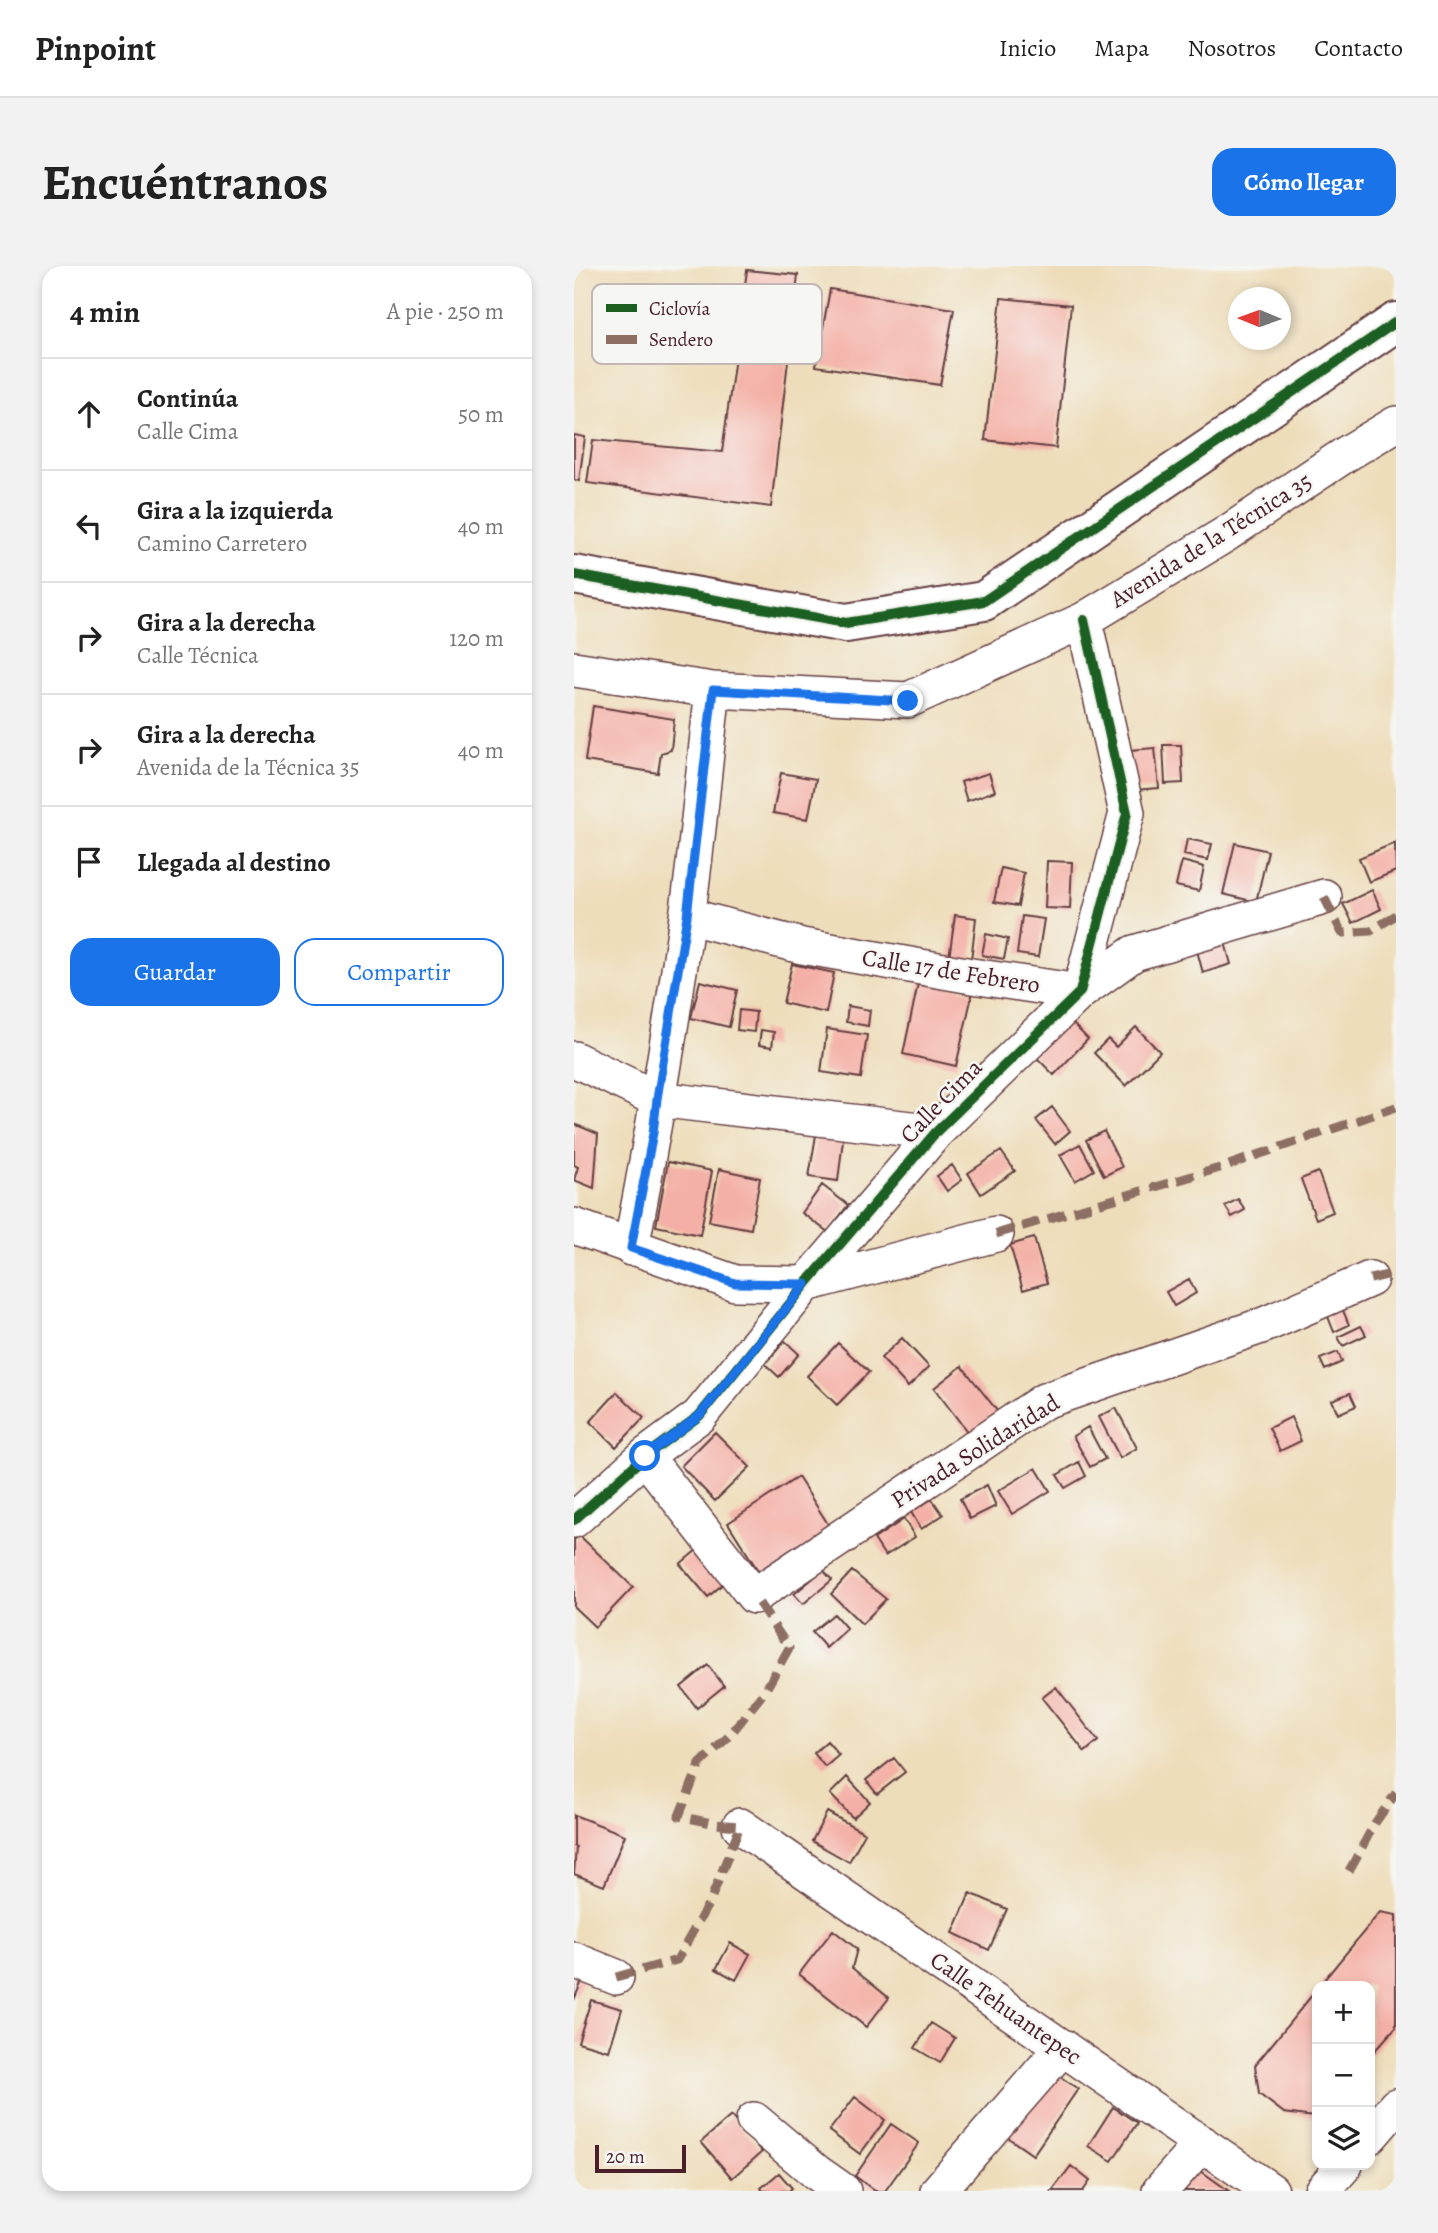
<!DOCTYPE html>
<html lang="es">
<head>
<meta charset="utf-8">
<style>
	:root { --surface:#fff; --page:#f2f2f2; --text:#222; --muted:#767676; --line:#e0e0e0; --accent:#1a73e8 }
	body { margin:0; font-family:Alegreya,serif; background:var(--page); color:var(--text) }
	.controls { position:absolute; right:21px; bottom:21px; display:grid; overflow:hidden; border-radius:14px; box-shadow:0 4px 10px #0003 }
	.controls button { width:63px; height:63px; display:grid; place-items:center; padding:0; border:0; border-bottom:2px solid var(--line); background:var(--surface); color:var(--text); font:35px sans-serif }
	.compass { position:absolute; left:654px; top:21px; width:63px; height:63px; border-radius:50%; background:var(--surface); box-shadow:0 4px 10px #0003; rotate:271deg }
	.scale { position:absolute; left:21px; bottom:18px; width:91px; box-sizing:border-box; padding-left:7px; border:4px solid #4a1f2b; border-top:0; font-size:19px; line-height:24px; white-space:nowrap; color:#4a1f2b; -webkit-text-stroke:5px #f6f6f2; paint-order:stroke }
	.stop { position:absolute; width:21px; height:21px; margin:-16px; border:5px solid #1a73e8; border-radius:50%; background:#fff }
	.stop.end { background:#1a73e8; border-color:#fff; box-shadow:0 2px 7px #0008 }
	.list { margin:0; padding:0; list-style:none }
	h2 { display:flex; justify-content:space-between; align-items:center; height:91px; margin:0; padding:0 28px; font-size:30px }
	h2 small { font-size:23px; font-weight:400; color:var(--muted) }
	.list li { display:grid; grid-template-columns:46px 1fr auto; gap:21px; align-items:center; box-sizing:border-box; height:112px; padding:0 28px; border-top:2px solid var(--line) }
	.list b { display:block; font-size:26px; white-space:nowrap }
	.list p { margin:0; font-size:23px; white-space:nowrap; color:var(--muted) }
	.list em { font-size:23px; font-style:normal; color:var(--muted) }
	.actions { display:flex; gap:14px; padding:21px 28px }
	.actions a { flex:1; padding:16px 0; border:2px solid var(--accent); border-radius:21px; text-align:center; font-size:24px; color:var(--accent) }
	.actions .main { background:var(--accent); color:#fff }
	.icon { flex:none; width:38px; height:38px; fill:none; stroke:currentColor; stroke-width:2; stroke-linecap:round; stroke-linejoin:round }
	.map { position:relative; flex:none; width:822px; height:1925px; overflow:hidden; border-radius:21px }
	header { display:flex; align-items:center; gap:42px; box-sizing:border-box; height:98px; padding:0 35px; background:var(--surface); border-bottom:2px solid var(--line) }
	header strong { font-size:33px }
	nav { display:flex; gap:38px; margin-inline-start:auto; font-size:24px }
	.intro { display:flex; align-items:center; justify-content:space-between; box-sizing:border-box; height:168px; padding:0 42px }
	h1 { margin:0; font-size:49px }
	.button { padding:18px 32px; border-radius:21px; background:var(--accent); color:#fff; font-size:24px; font-weight:700 }
	main { display:flex; gap:42px; padding:0 42px }
	aside { flex:1; background:var(--surface); border-radius:21px; box-shadow:0 4px 10px #0003 }
	.map>svg:first-child { display:block }
	.building { fill:#f4b0a6 }
	.lines { fill:none; stroke-linecap:round; stroke-linejoin:round }
	.street-casing { stroke:#633c40; stroke-width:38 }
	.secondary-casing { stroke:#633c40; stroke-width:42 }
	.street { stroke:#fff; stroke-width:35 }
	.secondary { stroke:#fff; stroke-width:38 }
	.quiet { stroke:#8d6e63; stroke-width:9; stroke-dasharray:18 9; stroke-linecap:butt }
	.cycleway-casing { stroke:#f6f6f2; stroke-width:15 }
	.cycleway { stroke:#1b5e20; stroke-width:10 }
	.route { stroke:#1a73e8; stroke-width:9 }
	.labels { text-anchor:middle; stroke-width:5; stroke-linejoin:round; paint-order:stroke }
	.street-label { font-size:24px; fill:#4a1f2b; stroke:#f6f6f2 }
	.key { fill:#f6f6f2; stroke:#c2b6b6; stroke-width:2 }
	.key-label { font-size:19px; fill:#4a1f2b }
</style>
</head>
<body>
<header>
<strong>Pinpoint</strong>
<nav><a>Inicio</a><a>Mapa</a><a>Nosotros</a><a>Contacto</a></nav>
</header>
<div class="intro"><h1>Encuéntranos</h1><a class="button">Cómo llegar</a></div>
<main>
<aside>
<h2>4 min<small>A pie · 250 m</small></h2>
<ul class="list">
<li><svg class="icon" aria-label="ahead" viewBox="0 0 24 24"><path d="M12 20V5M6 11l6-6 6 6"/></svg><div><b>Continúa</b><p>Calle Cima</p></div><em>50 m</em></li>
<li><svg class="icon" aria-label="left" viewBox="0 0 24 24"><path d="M17 20v-9H6M10 6l-5 5 5 5"/></svg><div><b>Gira a la izquierda</b><p>Camino Carretero</p></div><em>40 m</em></li>
<li><svg class="icon" aria-label="right" viewBox="0 0 24 24"><path d="M7 20v-9h11M14 6l5 5-5 5"/></svg><div><b>Gira a la derecha</b><p>Calle Técnica</p></div><em>120 m</em></li>
<li><svg class="icon" aria-label="right" viewBox="0 0 24 24"><path d="M7 20v-9h11M14 6l5 5-5 5"/></svg><div><b>Gira a la derecha</b><p>Avenida de la Técnica 35</p></div><em>40 m</em></li>
<li><svg class="icon" aria-label="arrive" viewBox="0 0 24 24"><path d="M6 21V4h12l-3 4 3 4H6"/></svg><div><b>Llegada al destino</b></div></li>
</ul>
<div class="actions"><a class="main">Guardar</a><a>Compartir</a></div>
</aside>
<div class="map">
<svg width="822" height="1925" viewBox="0 0 822 1925">
	<rect width="100%" height="100%" fill="#f6f6f2"/>
	<filter id="ink" filterUnits="userSpaceOnUse"><feTurbulence type="fractalNoise" baseFrequency=".0143" numOctaves="2"/><feDisplacementMap in="SourceGraphic" scale="14" xChannelSelector="R" yChannelSelector="G"/><feConvolveMatrix kernelMatrix="1 2 1 2 8 2 1 2 1" color-interpolation-filters="sRGB"/></filter>
	<filter id="wash" filterUnits="userSpaceOnUse"><feTurbulence type="fractalNoise" baseFrequency=".00686" numOctaves="4" result="noise"/><feDisplacementMap in="SourceGraphic" scale="28" xChannelSelector="R" yChannelSelector="G"/><feGaussianBlur stdDeviation="1.57" result="paint"/><feColorMatrix in="noise" values="0 0 0 0 0 0 0 0 0 0 0 0 0 0 0 0 0 1.4 0 .05"/><feComposite in="paint" operator="in"/></filter>
	<g filter="url(#wash)">
		<rect width="100%" height="100%" fill="#eeddba"/>
		<g id="blocks">
			<path class="building" d="M 173,4 L 224,9 L 197,241 L 13,217 L 19,174 L 148,186 Z
				M 256,23 L 380,43 L 366,119 L 242,100 Z
				M 427,32 L 497,39 L 482,182 L 411,174 Z
				M 0,169 L 11,171 L 5,215 L 0,214 Z
				M 19,440 L 100,453 L 97,484 L 87,487 L 84,507 L 11,495 Z
				M 589,479 L 607,479 L 609,517 L 591,518 Z
				M 581,482 L 585,522 L 560,524 L 556,484 Z
				M 207,507 L 242,513 L 234,553 L 199,547 Z
				M 415,507 L 421,525 L 393,535 L 387,516 Z
				M 613,573 L 638,578 L 634,594 L 610,589 Z
				M 661,577 L 694,585 L 682,636 L 649,628 Z
				M 821,577 L 822,605 L 795,616 L 785,592 Z
				M 473,595 L 498,596 L 496,643 L 471,642 Z
				M 608,595 L 630,601 L 625,625 L 602,620 Z
				M 427,602 L 450,607 L 444,640 L 420,636 Z
				M 798,624 L 807,643 L 779,657 L 769,638 Z
				M 381,649 L 402,652 L 397,694 L 375,692 Z
				M 448,650 L 470,653 L 464,691 L 443,688 Z
				M 412,668 L 434,673 L 430,693 L 408,689 Z
				M 650,673 L 657,698 L 629,707 L 622,681 Z
				M 218,698 L 260,707 L 252,747 L 209,737 Z
				M 345,713 L 399,725 L 382,800 L 329,788 Z
				M 126,715 L 163,724 L 155,761 L 117,752 Z
				M 274,740 L 296,744 L 294,760 L 272,756 Z
				M 165,744 L 182,746 L 180,766 L 163,764 Z
				M 493,752 L 514,773 L 480,809 L 459,788 Z
				M 562,761 L 586,786 L 552,820 L 520,787 L 534,773 L 542,781 Z
				M 253,763 L 293,769 L 287,812 L 247,806 Z
				M 187,764 L 200,766 L 198,781 L 185,779 Z
				M 478,841 L 496,865 L 481,878 L 462,854 Z
				M 0,858 L 24,868 L 20,922 L 0,914 L 4,901 L 0,899 Z
				M 243,863 L 270,865 L 264,915 L 235,911 Z
				M 530,865 L 548,901 L 530,910 L 512,874 Z
				M 506,878 L 520,904 L 501,915 L 486,889 Z
				M 427,885 L 441,905 L 407,928 L 394,907 Z
				M 94,896 L 138,905 L 126,969 L 82,960 Z
				M 378,899 L 388,914 L 373,925 L 363,910 Z
				M 145,903 L 186,912 L 177,963 L 135,955 Z
				M 744,906 L 759,946 L 742,953 L 727,913 Z
				M 248,919 L 274,939 L 254,966 L 228,947 Z
				M 664,933 L 671,944 L 658,951 L 651,940 Z
				M 460,972 L 473,1017 L 449,1024 L 436,979 Z
				M 615,1013 L 622,1027 L 600,1040 L 592,1026 Z
				M 766,1037 L 775,1059 L 760,1066 L 751,1043 Z
				M 787,1060 L 792,1069 L 769,1080 L 764,1071 Z
				M 328,1072 L 355,1101 L 334,1121 L 307,1092 Z
				M 211,1075 L 225,1088 L 205,1111 L 191,1098 Z
				M 264,1077 L 295,1106 L 263,1139 L 233,1110 Z
				M 764,1086 L 768,1096 L 751,1104 L 746,1093 Z
				M 388,1100 L 424,1146 L 395,1168 L 360,1122 Z
				M 43,1126 L 70,1152 L 42,1181 L 16,1156 Z
				M 776,1127 L 782,1140 L 764,1148 L 758,1134 Z
				M 542,1142 L 563,1182 L 546,1192 L 525,1151 Z
				M 717,1151 L 727,1175 L 706,1185 L 695,1162 Z
				M 514,1161 L 531,1193 L 516,1201 L 499,1170 Z
				M 141,1166 L 176,1201 L 141,1235 L 107,1200 Z
				M 505,1196 L 512,1210 L 491,1222 L 483,1209 Z
				M 462,1202 L 476,1225 L 438,1248 L 424,1225 Z
				M 224,1211 L 261,1269 L 190,1314 L 154,1257 Z
				M 413,1219 L 422,1240 L 396,1253 L 386,1233 Z
				M 358,1233 L 369,1249 L 347,1263 L 337,1246 Z
				M 330,1253 L 341,1271 L 311,1290 L 300,1273 Z
				M 5,1269 L 59,1321 L 21,1361 L 0,1341 L 0,1274 Z
				M 124,1283 L 151,1316 L 134,1331 L 106,1298 Z
				M 249,1304 L 258,1314 L 229,1338 L 220,1328 Z
				M 278,1305 L 312,1333 L 288,1358 L 257,1328 Z
				M 260,1348 L 273,1363 L 252,1382 L 238,1366 Z
				M 134,1399 L 150,1420 L 123,1442 L 107,1421 Z
				M 482,1421 L 524,1475 L 511,1486 L 468,1432 Z
				M 253,1475 L 265,1489 L 251,1501 L 240,1487 Z
				M 320,1492 L 331,1506 L 303,1528 L 292,1514 Z
				M 273,1511 L 296,1536 L 279,1552 L 256,1528 Z
				M 253,1546 L 291,1567 L 275,1596 L 238,1575 Z
				M 0,1549 L 51,1569 L 30,1620 L 0,1608 L 2,1581 L 0,1580 Z
				M 396,1627 L 433,1643 L 415,1684 L 379,1667 Z
				M 806,1646 L 822,1649 L 822,1761 L 796,1790 L 796,1720 L 745,1720 Z
				M 259,1664 L 283,1683 L 278,1702 L 315,1732 L 292,1761 L 225,1708 Z
				M 156,1677 L 176,1688 L 162,1714 L 142,1703 Z
				M 0,1705 L 10,1710 L 0,1734 Z
				M 743,1723 L 743,1847 L 740,1851 L 710,1847 L 685,1828 L 681,1799 Z
				M 17,1734 L 48,1743 L 35,1785 L 4,1776 Z
				M 357,1757 L 381,1772 L 366,1797 L 341,1782 Z
				M 478,1805 L 504,1823 L 459,1889 L 433,1871 Z
				M 281,1831 L 311,1854 L 286,1888 L 255,1865 Z
				M 539,1841 L 563,1857 L 538,1895 L 514,1880 Z
				M 157,1850 L 188,1886 L 158,1912 L 127,1876 Z
				M 317,1858 L 345,1877 L 311,1925 L 301,1925 L 281,1910 Z
				M 613,1895 L 655,1925 L 592,1925 Z
				M 497,1900 L 516,1915 L 509,1925 L 478,1925 Z
				M 205,1907 L 218,1922 L 215,1925 L 189,1925 L 187,1922 Z"/>
		</g>
	</g>
	<g filter="url(#ink)">
		<use href="#blocks" fill-opacity="0" stroke="#633c40" stroke-width="2"/>
		<g class="lines">
			<g class="street-casing">
				<path id="street" d="M 0,403 L 139,424 L 334,434 L 510,354 L 652,268 L 772,188 L 822,158
					M 113,650 L 228,680 L 398,710 L 506,726 L 560,687 L 750,631
					M 0,793 L 83,833 L 362,866
					M 0,960 L 161,1017 L 232,1018 L 422,968
					M 57,982 C 78,872 97,762 113,651 C 124,576 130,499 139,424
					M 71,1190 L 180,1330 L 470,1135 L 690,1059 L 796,1013
					M 0,1254 L 71,1190 L 125,1150 L 232,1018 L 362,866 L 506,726 L 553,547 L 510,354
					M 166,1560 L 697,1925
					M 0,1694 L 42,1711
					M 180,1854 L 242,1906 L 269,1925
					M 796,1870 L 822,1840
					M 364,1925 L 489,1781
					M 586,1925 L 628,1877
					M 748,1925 L 771,1899"/>
			</g>
			<g class="secondary-casing">
				<path id="secondary" d="M 0,309 L 272,357 L 410,335 L 822,56"/>
			</g>
			<use href="#street" class="street"/>
			<use href="#secondary" class="secondary"/>
			<path class="quiet" d="M 750,631 L 768,667 L 797,665 L 822,649
				M 422,968 L 649,901 L 822,841
				M 796,1013 L 822,1007
				M 775,1605 L 801,1557 L 822,1527
				M 42,1711 L 103,1694 L 137,1633 L 166,1560 L 142,1558 L 105,1550 L 126,1498 L 156,1469 L 191,1425 L 215,1382 L 180,1330"/>
			<g class="cycleway-casing">
				<path id="cycleway" d="M 0,309 L 272,357 L 410,335 L 822,56
					M 0,1254 L 71,1190 L 125,1150 L 232,1018 L 362,866 L 506,726 L 553,547 L 510,354"/>
			</g>
			<use href="#cycleway" class="cycleway"/>
		</g>
	</g>
	<g class="lines" filter="url(#ink)">
		<path class="route" d="M 71,1190 L 125,1150 L 232,1018 L 161,1017 L 57,982 L 79,867 L 83,833 L 113,650 L 139,424 L 334,435"/>
	</g>
	<g class="labels">
		<g class="street-label">
			<text transform="translate(637 274) rotate(-32)" y="8">Avenida de la Técnica 35</text>
			<text transform="translate(377 705) rotate(9)" y="8">Calle 17 de Febrero</text>
			<text transform="translate(367 835) rotate(-46)" y="8">Calle Cima</text>
			<text transform="translate(401 1185) rotate(-32)" y="8">Privada Solidaridad</text>
			<text transform="translate(432 1742) rotate(35)" y="8">Calle Tehuantepec</text>
		</g>
	</g>
	<rect x="18" y="18" width="230" height="80" rx="10" class="key"/>
	<rect x="32" y="38" width="31" height="8" fill="#1b5e20"/>
	<rect x="32" y="69" width="31" height="9" fill="#8d6e63"/>
	<g class="key-label">
		<text x="75" y="49">Ciclovía</text>
		<text x="75" y="80">Sendero</text>
	</g>
</svg>
<div class="controls">
<button>+</button>
<button>−</button>
<button><svg class="icon" aria-label="layers" viewBox="0 0 24 24"><path d="M12 4l9 5-9 5-9-5zM3 14l9 5 9-5"/></svg></button>
</div>
<svg class="compass" viewBox="-18 -18 36 36"><path d="M0-13l5 13h-10z" fill="#e53935"/><path d="M0 13l5-13h-10z" fill="#767676"/></svg>
<div class="scale">20 m</div>
<div class="stop" style="left:71px;top:1190px"></div>
<div class="stop end" style="left:334px;top:435px"></div>
</div>
</main>
</body>
</html>
